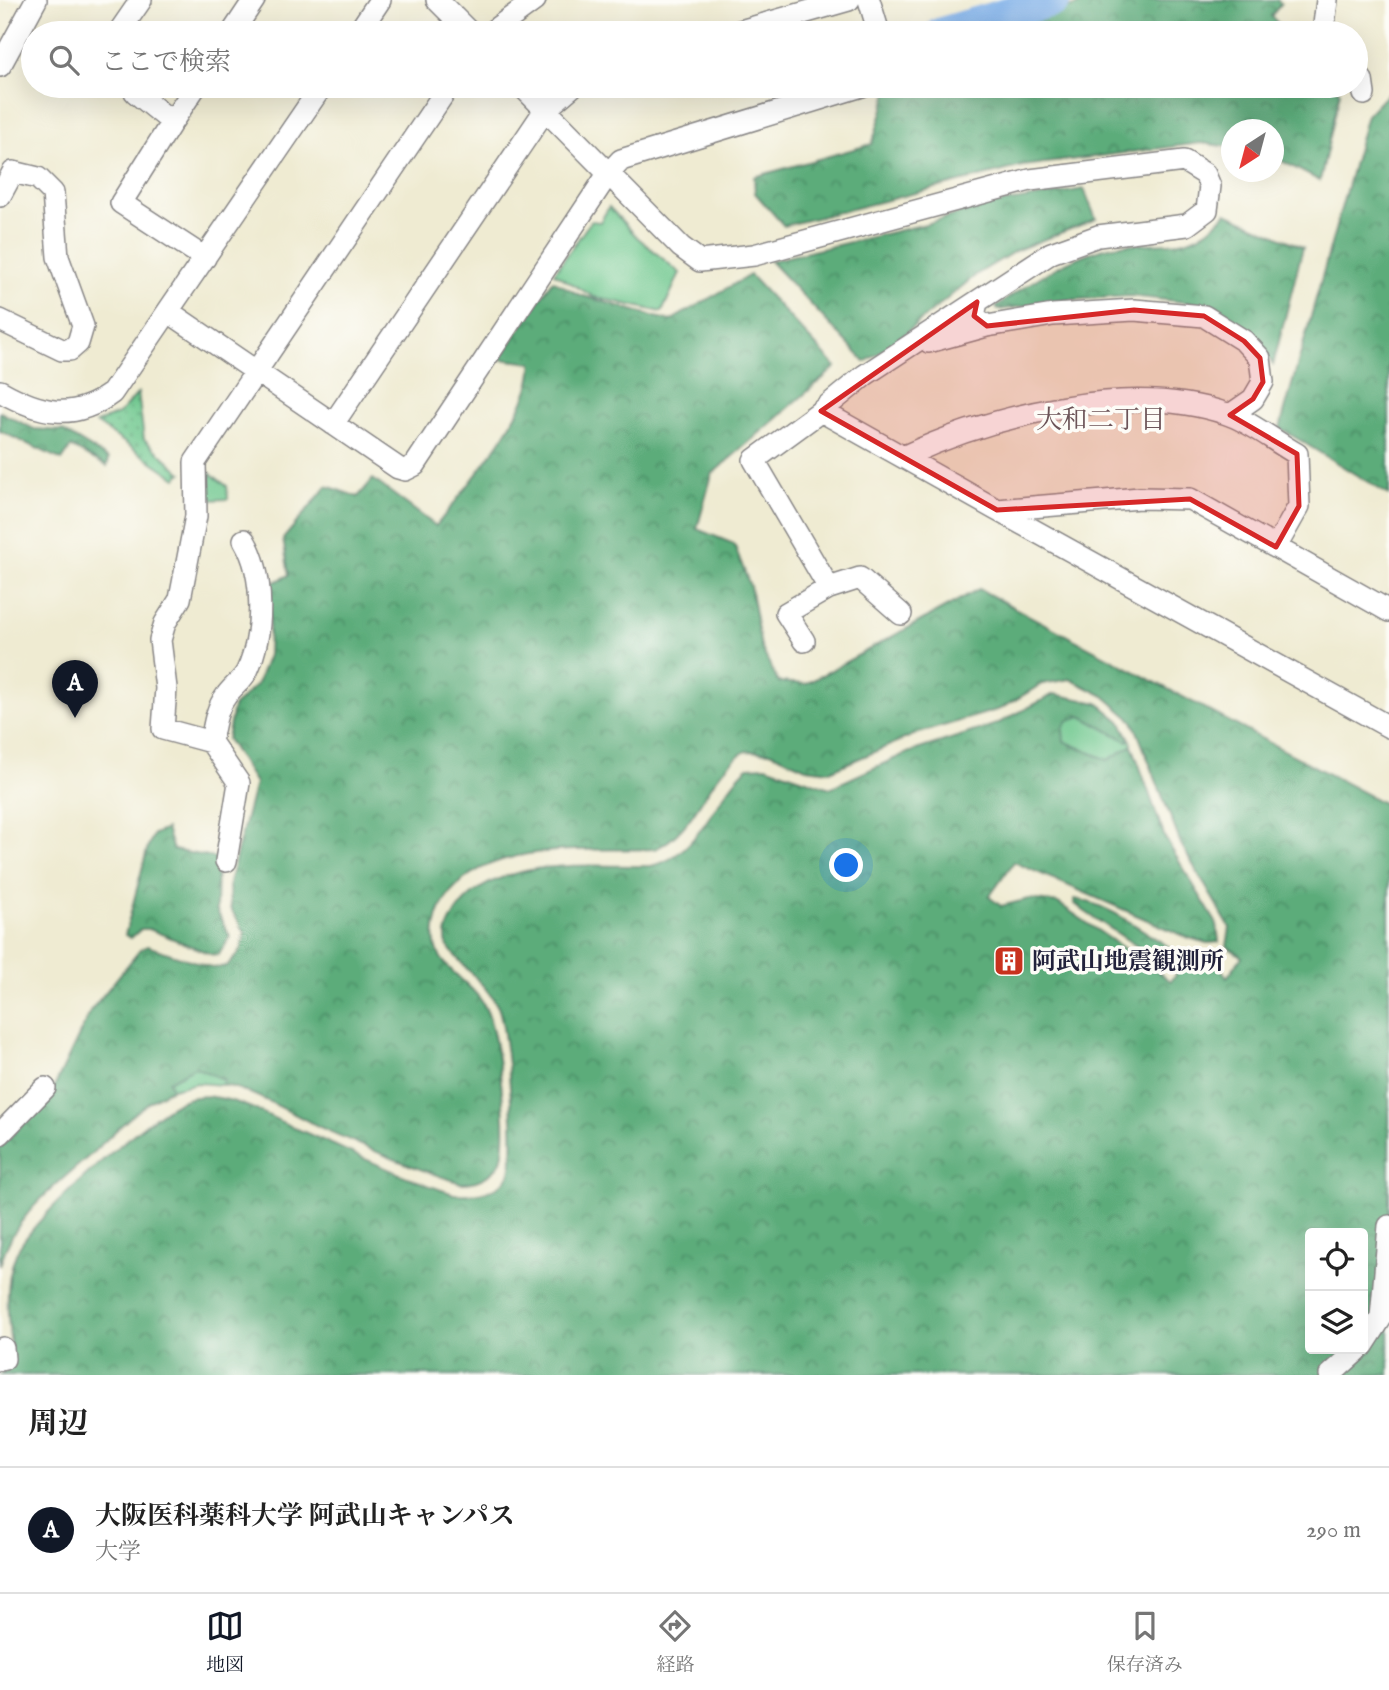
<!DOCTYPE html>
<html lang="ja">
<head>
<meta charset="utf-8">
<style>
	:root { --surface:#fff; --page:#f2f2f2; --text:#222; --muted:#767676; --line:#e0e0e0; --accent:#111827 }
	body { margin:0; font-family:"IM FELL English","Noto Serif JP",serif; background:var(--page); color:var(--text) }
	.controls { position:absolute; right:21px; bottom:21px; display:grid; overflow:hidden; border-radius:7px; box-shadow:0 7px 28px #0002 }
	.controls button { width:63px; height:63px; display:grid; place-items:center; padding:0; border:0; border-bottom:2px solid var(--line); background:var(--surface); color:var(--text); font:35px sans-serif }
	.compass { position:absolute; left:1221px; top:119px; width:63px; height:63px; border-radius:50%; background:var(--surface); box-shadow:0 7px 28px #0002; rotate:216deg }
	.you { position:absolute; left:847px; top:866px; width:24px; height:24px; margin:-18px; border:5px solid #fff; border-radius:50%; background:#1a73e8; box-shadow:0 0 0 10px #1a73e833 }
	.badge { display:grid; place-items:center; width:46px; height:46px; border-radius:50%; background:var(--accent); color:#fff; font-size:23px; font-weight:700 }
	.pin { position:absolute; translate:-50% -58px; filter:drop-shadow(0 2px 4px #0008) }
	.pin::after { content:''; position:absolute; top:37px; width:24px; height:21px; background:inherit; clip-path:polygon(0 0,100% 0,50% 100%) }
	.list { margin:0; padding:0; list-style:none }
	h2 { display:flex; justify-content:space-between; align-items:center; height:91px; margin:0; padding:0 28px; font-size:30px }
	h2 small { font-size:23px; font-weight:400; color:var(--muted) }
	.list li { display:grid; grid-template-columns:46px 1fr auto; gap:21px; align-items:center; box-sizing:border-box; height:126px; padding:0 28px; border-top:2px solid var(--line) }
	.list b { display:block; font-size:26px; white-space:nowrap }
	.list p { margin:0; font-size:23px; white-space:nowrap; color:var(--muted) }
	.list em { font-size:23px; font-style:normal; color:var(--muted) }
	.icon { flex:none; width:38px; height:38px; fill:none; stroke:currentColor; stroke-width:2; stroke-linecap:round; stroke-linejoin:round }
	.map { position:relative; flex:none; width:1389px; height:1375px; overflow:hidden }
	.search { position:absolute; background:var(--surface); box-shadow:0 7px 28px #0002; left:21px; right:21px; top:21px; height:77px; display:flex; align-items:center; gap:18px; box-sizing:border-box; padding:0 24px; border-radius:38px; color:var(--muted); font-size:26px }
	.sheet { height:217px; background:var(--surface) }
	nav { display:flex; justify-content:space-around; align-items:center; box-sizing:border-box; height:98px; border-top:2px solid var(--line); background:var(--surface); font-size:19px; color:var(--muted) }
	nav a { display:grid; justify-items:center; gap:4px }
	nav .on { color:var(--accent) }
	.map>svg:first-child { display:block }
	.grass { fill:url(#grass-dots); stroke:#487565; stroke-width:2 }
	.forest { fill:url(#forest-crowns); stroke:#3e675a; stroke-width:2; fill-rule:evenodd }
	.park { fill:#6fc88f; stroke:#487565; stroke-width:2 }
	.lines { fill:none; stroke-linecap:round; stroke-linejoin:round }
	.river { stroke:#7caee8; stroke-width:32 }
	.minor-casing { stroke:#888686; stroke-width:24 }
	.minor { stroke:#fff; stroke-width:21 }
	.marked { fill:#d62828; fill-opacity:0.2; stroke:#d62828; stroke-width:5; stroke-linejoin:round }
	.labels { text-anchor:middle; stroke-width:7; stroke-linejoin:round; paint-order:stroke }
	.poi-label { font-size:24px; font-weight:bold; fill:#22223b; stroke:#fdfcf7; text-anchor:start }
	.neighbourhood-label { font-size:26px; fill:#6c5458; stroke:#fdfcf7 }
</style>
</head>
<body>
<div class="map">
<svg width="1389" height="1375" viewBox="0 0 1389 1375">
	<defs>
		<pattern id="grass-dots" width="8" height="8" patternUnits="userSpaceOnUse" patternTransform="scale(1.75)"><rect width="8" height="8" fill="#6fc88f"/><path d="M2 2h.1M6 6h.1" fill="none" stroke="#5ba276" stroke-width="1.8" stroke-linecap="round"/></pattern>
		<pattern id="forest-crowns" width="20" height="18" patternUnits="userSpaceOnUse" patternTransform="scale(1.75)"><rect width="20" height="18" fill="#5bac7a"/><path d="M2 6a3 3 0 1 1 6 0M12 15a3 3 0 1 1 6 0" fill="none" stroke="#4b8c65"/></pattern>
	</defs>
	<rect width="100%" height="100%" fill="#fdfcf7"/>
	<filter id="ink" filterUnits="userSpaceOnUse"><feTurbulence type="fractalNoise" baseFrequency=".0143" numOctaves="2"/><feDisplacementMap in="SourceGraphic" scale="14" xChannelSelector="R" yChannelSelector="G"/><feConvolveMatrix kernelMatrix="1 2 1 2 8 2 1 2 1" color-interpolation-filters="sRGB"/></filter>
	<filter id="wash" filterUnits="userSpaceOnUse"><feTurbulence type="fractalNoise" baseFrequency=".00686" numOctaves="4" result="noise"/><feDisplacementMap in="SourceGraphic" scale="28" xChannelSelector="R" yChannelSelector="G"/><feGaussianBlur stdDeviation="1.57" result="paint"/><feColorMatrix in="noise" values="0 0 0 0 0 0 0 0 0 0 0 0 0 0 0 0 0 1.4 0 .05"/><feComposite in="paint" operator="in"/></filter>
	<g filter="url(#wash)">
		<rect width="100%" height="100%" fill="#efebd2"/>
		<path class="grass" d="M 138,393 L 144,439 L 182,473 L 176,478 L 96,423 L 119,414 Z"/>
		<path class="forest" d="M 1093,0 L 1277,0 L 1281,4 L 1271,16 L 1287,33 L 975,33 L 1020,23 Z
			M 890,86 L 1334,86 L 1340,92 L 1320,181 L 1274,157 L 1274,130 L 1232,130 L 1231,147 L 1201,143 L 1023,166 L 784,226 L 755,193 L 754,177 L 872,144 Z
			M 1389,92 L 1389,495 L 1280,428 L 1367,115 Z
			M 1084,189 L 1096,219 L 1017,250 L 977,274 L 890,346 L 865,362 L 770,261 L 926,224 L 983,206 Z
			M 1226,213 L 1303,247 L 1273,365 L 1254,333 L 1201,304 L 1130,296 L 1067,300 L 998,310 L 996,307 C 1029,283 1061,261 1101,249 C 1151,234 1185,261 1226,213 Z
			M 750,275 L 836,367 L 712,474 L 697,529 L 734,544 L 750,586 L 761,647 L 778,682 L 806,684 L 979,589 L 1389,806 L 1389,1375 L 1,1375 L 13,1364 C 9,1329 2,1288 16,1254 C 31,1219 143,1121 177,1103 C 188,1097 202,1095 213,1097 C 243,1101 270,1117 297,1129 C 349,1151 401,1177 454,1194 C 473,1195 496,1194 508,1177 C 519,1160 507,1027 498,1007 C 486,983 462,968 447,945 C 444,934 448,925 454,915 C 491,854 590,867 651,866 C 699,856 714,797 748,767 L 766,766 L 830,788 L 907,753 L 997,724 L 1054,694 L 1098,703 L 1120,721 L 1130,739 L 1127,741 L 1078,716 L 1071,745 L 1108,760 L 1132,745 L 1165,838 L 1217,924 L 1219,942 L 1208,943 L 1189,938 L 1014,862 L 989,897 L 1001,906 L 1029,899 L 1058,903 L 1171,981 L 1177,973 L 1084,911 L 1074,903 L 1074,899 C 1123,904 1181,968 1220,967 L 1227,977 L 1242,957 L 1227,946 L 1230,928 L 1181,844 L 1133,721 L 1104,696 L 1070,679 L 1042,684 L 1000,709 L 916,734 L 830,771 L 806,768 L 770,752 L 746,751 C 705,774 699,829 655,849 C 589,852 476,837 441,907 C 436,918 432,936 436,948 C 445,973 475,984 486,1009 C 498,1036 510,1134 501,1161 C 495,1175 475,1184 461,1183 C 414,1169 367,1148 322,1128 C 282,1110 229,1072 182,1085 C 146,1096 117,1131 89,1156 C 53,1188 14,1215 0,1265 L 0,1148 L 52,1092 L 91,1010 L 140,950 L 147,946 L 214,968 L 227,966 L 240,952 L 245,933 L 230,908 L 229,883 L 255,783 L 227,739 L 233,707 L 257,684 L 268,655 L 271,584 L 289,575 L 283,539 L 327,486 L 358,497 L 373,479 L 436,526 C 463,491 537,406 532,363 L 500,359 L 553,280 L 580,295 L 670,321 ZM 1310,1233 L 1363,1233 L 1363,1349 L 1310,1349 Z
			M 0,412 L 34,429 L 63,431 L 109,459 L 107,466 L 71,447 L 62,460 L 0,431 Z
			M 166,829 L 173,850 L 217,858 L 216,909 L 230,937 L 219,954 L 213,955 L 149,929 L 141,929 L 131,938 L 125,935 L 148,846 L 154,834 Z"/>
		<path class="park" d="M 609,207 L 637,237 L 680,273 L 662,312 L 594,297 L 554,273 L 591,221 L 600,222 Z
			M 206,470 L 227,486 L 228,499 L 208,500 Z
			M 1081,716 L 1127,741 L 1130,739 L 1132,745 L 1108,760 L 1064,741 L 1063,729 L 1067,721 Z
			M 195,1067 L 224,1080 L 222,1085 L 197,1083 L 172,1089 L 169,1081 Z"/>
		<g class="lines">
			<path class="river" d="M 941,33 L 1055,0"/>
		</g>
	</g>
	<g filter="url(#ink)">
		<g class="lines">
			<g class="minor-casing">
				<path id="minor" d="M 437,0 L 470,33
					M 869,0 L 879,33
					M 122,33 L 121,29 L 141,0
					M 232,33 L 254,0
					M 358,33 L 380,0
					M 490,33 L 535,0
					M 733,33 L 849,0
					M 1323,33 L 1327,0
					M 0,66 L 36,0
					M 1356,74 L 1362,80 L 1364,94
					M 134,86 L 135,92 L 172,122 L 196,86
					M 522,86 L 681,247 L 700,261 L 754,255 L 1030,180 L 1184,161 L 1205,174 L 1210,186 L 1207,210 L 1187,225 L 1098,236 L 1051,253 L 865,375 L 821,411 L 997,510
					M 172,122 L 121,203 L 205,258
					M 0,196 L 13,172 L 38,178 L 53,193 L 58,257 L 83,326 L 78,343 L 70,350 L 62,350 L 0,320
					M 977,302 L 974,316 L 987,326 L 1053,315 L 1134,310 L 1204,316 L 1244,341 L 1260,358 L 1263,382 L 1253,399 L 1230,415
					M 169,312 L 398,468 L 405,470 L 415,465 L 608,174 L 621,160 L 862,86
					M 929,342 L 987,326
					M 0,391 C 39,413 73,422 112,393 L 322,86
					M 333,424 L 545,110 L 573,86
					M 905,456 C 993,415 1131,381 1227,414 C 1251,422 1274,441 1297,454 L 1299,506 L 1276,547
					M 829,588 L 860,578 L 901,614
					M 1389,611 L 1190,499 L 1140,498 L 997,510 L 1389,727
					M 804,641 L 786,613 L 829,588 L 754,460 L 821,411
					M 211,742 C 214,726 216,709 226,696 C 232,687 242,681 247,671 C 264,634 265,575 244,540
					M 226,861 L 239,783 L 211,742 L 163,729 L 166,688 L 160,640 L 165,623 L 180,599 L 196,516 L 195,462 L 449,86
					M 0,1134 L 45,1088
					M 1363,1346 L 1381,1318 L 1389,1226
					M 0,1360 L 4,1359 L 3,1348
					M 1330,1375 L 1359,1349"/>
			</g>
			<use href="#minor" class="minor"/>
		</g>
	</g>
	<path class="marked" d="M 977,302 L 974,316 L 987,326 L 1134,310 L 1204,316 L 1244,341 L 1260,358 L 1263,382 L 1253,399 L 1230,415 L 1297,454 L 1299,506 L 1276,547 L 1190,499 L 997,510 L 821,411 Z"/>
	<defs>
		<g id="building-square" transform="scale(1.575)"><rect x="-9" y="-9" width="18" height="18" rx="4" fill="#c8321e" stroke="#fdfcf7"/><path d="M-4-6H4V6H1V3H-1V6H-4ZM-2.5-4.3h1.7v1.8h-1.7ZM.8-4.3h1.7v1.8H.8ZM-2.5-1h1.7V.8h-1.7ZM.8-1h1.7V.8H.8Z" fill="#fff"/></g>
	</defs>
	<g fill-rule="evenodd">
		<use href="#building-square" x="1009" y="961"/>
	</g>
	<g class="labels">
		<g class="poi-label">
			<text x="1032" y="969">阿武山地震観測所</text>
		</g>
		<g class="neighbourhood-label">
			<text x="1101" y="428">大和二丁目</text>
		</g>
	</g>
</svg>
<div class="controls">
<button><svg class="icon" aria-label="locate" viewBox="0 0 24 24"><circle cx="12" cy="12" r="6"/><path d="M12 2v4M12 18v4M2 12h4M18 12h4"/></svg></button>
<button><svg class="icon" aria-label="layers" viewBox="0 0 24 24"><path d="M12 4l9 5-9 5-9-5zM3 14l9 5 9-5"/></svg></button>
</div>
<svg class="compass" viewBox="-18 -18 36 36"><path d="M0-13l5 13h-10z" fill="#e53935"/><path d="M0 13l5-13h-10z" fill="#767676"/></svg>
<div class="you"></div>
<div class="pin badge" style="left:75px;top:718px">A</div>
<div class="search"><svg class="icon" aria-label="search" viewBox="0 0 24 24"><circle cx="10" cy="10" r="6"/><path d="M15 15l6 6"/></svg>ここで検索</div>
</div>
<section class="sheet">
<h2>周辺<small></small></h2>
<ul class="list">
<li><span class="badge">A</span><div><b>大阪医科薬科大学 阿武山キャンパス</b><p>大学</p></div><em>290 m</em></li>
</ul>
</section>
<nav>
<a class="on"><svg class="icon" aria-label="map" viewBox="0 0 24 24"><path d="M3 6l6-2 6 2 6-2v14l-6 2-6-2-6 2zM9 4v14M15 6v14"/></svg>地図</a>
<a><svg class="icon" aria-label="directions" viewBox="0 0 24 24"><path d="M12 3l9 9-9 9-9-9zM9 14v-3h6M13 9l2 2-2 2"/></svg>経路</a>
<a><svg class="icon" aria-label="saved" viewBox="0 0 24 24"><path d="M7 4h10v16l-5-4-5 4z"/></svg>保存済み</a>
</nav>
</body>
</html>
